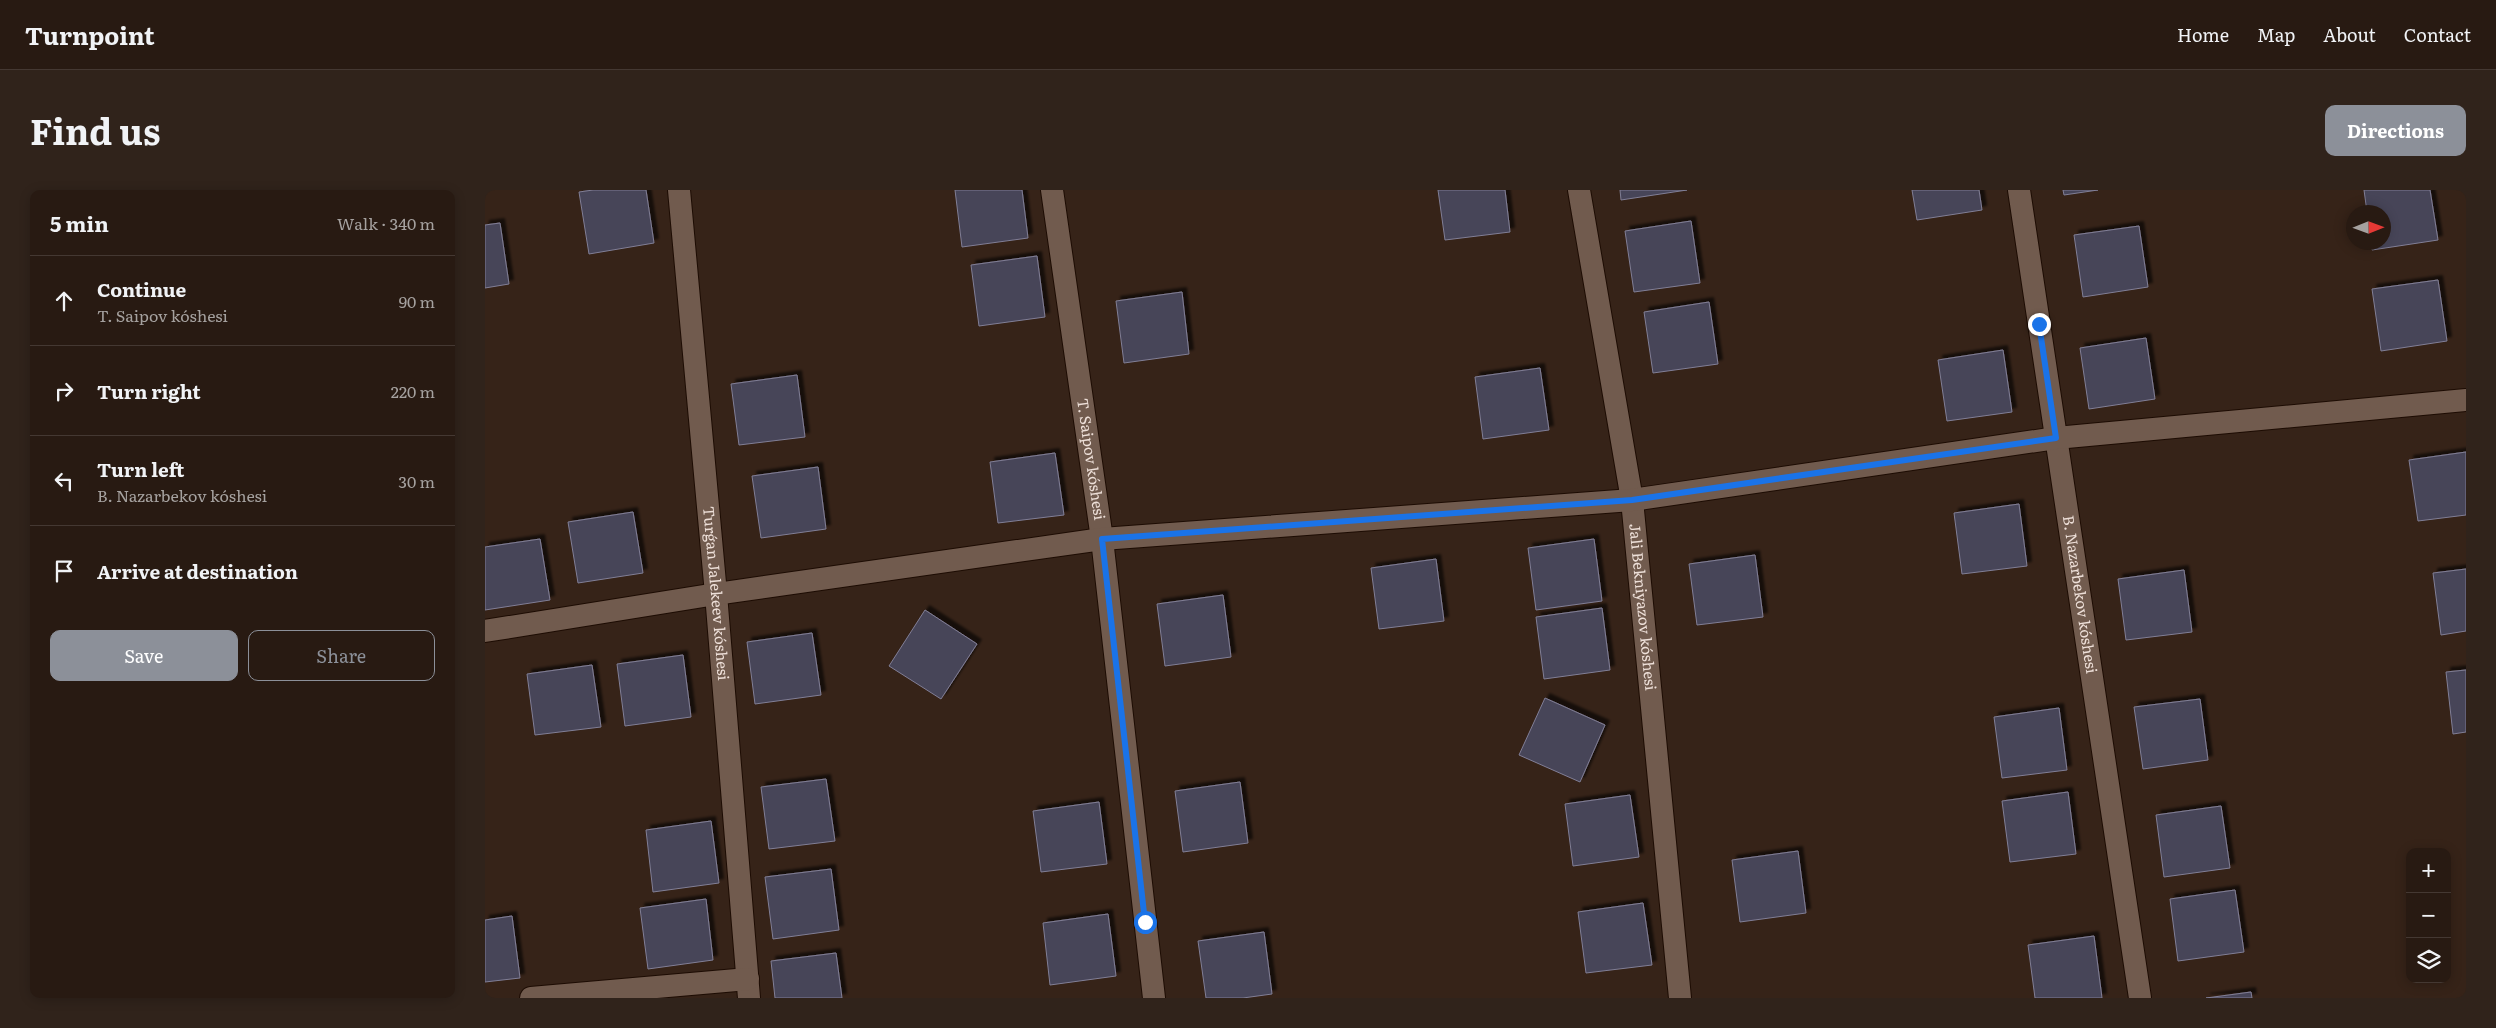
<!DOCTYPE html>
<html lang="en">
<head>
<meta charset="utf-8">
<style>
	:root { --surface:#281a12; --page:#30231b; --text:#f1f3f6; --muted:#a5a19f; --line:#443832; --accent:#8c9099 }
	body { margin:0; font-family:Literata,serif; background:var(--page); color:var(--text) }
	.controls { position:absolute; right:15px; bottom:15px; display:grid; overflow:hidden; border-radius:10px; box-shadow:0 2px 12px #0003 }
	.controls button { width:45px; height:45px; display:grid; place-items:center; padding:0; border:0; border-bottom:1px solid var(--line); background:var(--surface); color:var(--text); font:25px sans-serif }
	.compass { position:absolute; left:1861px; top:15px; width:45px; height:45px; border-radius:50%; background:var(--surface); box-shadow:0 2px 12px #0003; rotate:89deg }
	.stop { position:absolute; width:15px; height:15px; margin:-11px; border:4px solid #1a73e8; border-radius:50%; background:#fff }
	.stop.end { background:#1a73e8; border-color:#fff; box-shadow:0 1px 5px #0008 }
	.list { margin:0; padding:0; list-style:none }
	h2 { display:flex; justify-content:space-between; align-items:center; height:65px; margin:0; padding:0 20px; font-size:21px }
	h2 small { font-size:16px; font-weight:400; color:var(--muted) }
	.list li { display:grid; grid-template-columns:32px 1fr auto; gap:15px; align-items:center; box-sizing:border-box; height:90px; padding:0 20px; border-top:1px solid var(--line) }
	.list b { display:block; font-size:19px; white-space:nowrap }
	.list p { margin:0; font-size:16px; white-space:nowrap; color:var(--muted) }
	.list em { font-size:16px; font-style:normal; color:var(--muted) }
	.actions { display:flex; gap:10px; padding:15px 20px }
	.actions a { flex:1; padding:11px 0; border:1px solid var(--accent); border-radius:10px; text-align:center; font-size:18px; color:var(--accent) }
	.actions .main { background:var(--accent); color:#fff }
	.icon { flex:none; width:28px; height:28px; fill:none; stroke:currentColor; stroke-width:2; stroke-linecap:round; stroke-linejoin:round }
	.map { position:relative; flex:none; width:1981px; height:808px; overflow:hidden; border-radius:10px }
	header { display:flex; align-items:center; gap:30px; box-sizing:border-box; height:70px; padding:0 25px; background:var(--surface); border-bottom:1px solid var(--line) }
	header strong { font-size:24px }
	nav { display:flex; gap:28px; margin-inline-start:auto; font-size:18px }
	.intro { display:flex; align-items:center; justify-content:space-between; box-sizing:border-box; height:120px; padding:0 30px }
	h1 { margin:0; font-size:35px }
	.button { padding:12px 22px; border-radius:10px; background:var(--accent); color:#fff; font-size:18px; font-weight:700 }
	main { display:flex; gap:30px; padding:0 30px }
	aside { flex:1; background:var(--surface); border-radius:10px; box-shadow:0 2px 12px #0003 }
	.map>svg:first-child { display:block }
	.building { fill:#474459; stroke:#817f96; filter:url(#shadow) }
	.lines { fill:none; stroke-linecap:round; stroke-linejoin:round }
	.street-casing { stroke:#1d0c03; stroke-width:24 }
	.street { stroke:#715b4e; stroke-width:22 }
	.route { stroke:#1a73e8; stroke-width:6 }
	.labels { text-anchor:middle; stroke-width:4.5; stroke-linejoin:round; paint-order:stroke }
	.street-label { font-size:15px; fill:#eddfd8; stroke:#362318 }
</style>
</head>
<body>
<header>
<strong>Turnpoint</strong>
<nav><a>Home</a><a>Map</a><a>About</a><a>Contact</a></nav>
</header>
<div class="intro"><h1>Find us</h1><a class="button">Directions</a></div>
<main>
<aside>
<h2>5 min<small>Walk · 340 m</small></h2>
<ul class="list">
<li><svg class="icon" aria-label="ahead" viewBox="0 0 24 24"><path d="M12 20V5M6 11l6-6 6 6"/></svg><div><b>Continue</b><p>T. Saipov kóshesi</p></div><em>90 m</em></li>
<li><svg class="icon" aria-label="right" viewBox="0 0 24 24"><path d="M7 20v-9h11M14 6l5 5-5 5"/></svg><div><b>Turn right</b></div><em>220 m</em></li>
<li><svg class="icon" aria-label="left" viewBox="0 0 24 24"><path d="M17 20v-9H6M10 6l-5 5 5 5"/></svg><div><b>Turn left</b><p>B. Nazarbekov kóshesi</p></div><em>30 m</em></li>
<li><svg class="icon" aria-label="arrive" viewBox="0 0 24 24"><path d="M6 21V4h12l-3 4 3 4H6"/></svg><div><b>Arrive at destination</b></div></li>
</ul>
<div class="actions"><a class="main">Save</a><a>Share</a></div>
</aside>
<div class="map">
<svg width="1981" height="808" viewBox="0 0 1981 808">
	<defs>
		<filter id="shadow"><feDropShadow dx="4.5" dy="-4.5" stdDeviation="1" flood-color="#0009"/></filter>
	</defs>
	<rect width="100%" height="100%" fill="#362318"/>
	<path class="building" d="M 108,0 L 161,0 L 169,53 L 104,64 L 94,2 Z
		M 470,0 L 537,0 L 543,48 L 477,57 Z
		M 953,0 L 1020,0 L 1025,42 L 960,50 Z
		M 1135,0 L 1202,0 L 1136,10 Z
		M 1427,0 L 1494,0 L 1497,20 L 1432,30 Z
		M 1578,0 L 1613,0 L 1579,5 Z
		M 1879,0 L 1945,0 L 1953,50 L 1887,60 L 1886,52 L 1898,52 L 1898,22 L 1882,22 Z
		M 1206,31 L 1215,93 L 1149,102 L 1140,41 Z
		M 15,33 L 24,94 L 0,98 L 0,35 Z
		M 1654,36 L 1663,97 L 1598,107 L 1589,45 Z
		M 552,66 L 560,127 L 494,136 L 486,75 Z
		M 1953,90 L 1962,151 L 1896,161 L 1887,99 Z
		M 697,102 L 704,164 L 639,173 L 631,111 Z
		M 1224,112 L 1233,174 L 1168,183 L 1159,122 Z
		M 1661,148 L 1670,209 L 1604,219 L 1595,158 Z
		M 1518,160 L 1527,222 L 1462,231 L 1453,170 Z
		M 1055,178 L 1064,240 L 998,249 L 990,187 Z
		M 312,185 L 320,247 L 254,255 L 246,194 Z
		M 1981,262 L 1981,325 L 1933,331 L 1924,270 Z
		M 570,263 L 579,325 L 513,333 L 505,272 Z
		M 333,277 L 341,339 L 276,348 L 267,286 Z
		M 1534,314 L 1542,376 L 1477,384 L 1469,323 Z
		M 148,322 L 158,383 L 93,393 L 83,332 Z
		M 55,349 L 65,410 L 0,420 L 0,357 Z
		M 1109,349 L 1117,411 L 1051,420 L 1043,358 Z
		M 1270,365 L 1278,427 L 1212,435 L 1204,374 Z
		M 951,369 L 959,431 L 894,439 L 886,378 Z
		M 1981,379 L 1981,441 L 1956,445 L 1948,383 Z
		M 1699,380 L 1707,442 L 1641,450 L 1633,389 Z
		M 738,405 L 746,467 L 680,476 L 672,414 Z
		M 1117,418 L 1125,480 L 1059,489 L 1051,427 Z
		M 440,420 L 492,454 L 456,509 L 404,476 Z
		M 327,443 L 336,505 L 270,514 L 262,452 Z
		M 198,465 L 206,527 L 140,536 L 132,474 Z
		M 107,475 L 116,537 L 50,545 L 42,484 Z
		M 1981,480 L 1981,542 L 1968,544 L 1961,482 Z
		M 1060,508 L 1120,535 L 1095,592 L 1034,565 Z
		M 1715,509 L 1723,570 L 1658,579 L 1649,517 Z
		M 1574,518 L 1582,580 L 1517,588 L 1509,527 Z
		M 341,589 L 350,651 L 284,659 L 276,597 Z
		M 755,592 L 763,653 L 698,662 L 690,601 Z
		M 1583,602 L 1591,664 L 1525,672 L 1517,611 Z
		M 1145,605 L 1154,667 L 1088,676 L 1080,614 Z
		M 614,612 L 622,674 L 556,682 L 548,621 Z
		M 1736,616 L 1745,678 L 1679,687 L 1671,625 Z
		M 226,631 L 234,693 L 168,702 L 161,640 Z
		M 1313,661 L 1321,723 L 1255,732 L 1247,670 Z
		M 346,679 L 354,740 L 288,749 L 280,687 Z
		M 1750,700 L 1759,762 L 1693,771 L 1685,709 Z
		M 221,709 L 228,770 L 163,779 L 155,718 Z
		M 1158,713 L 1167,775 L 1101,783 L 1093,722 Z
		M 623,724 L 631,786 L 565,795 L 558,733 Z
		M 27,726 L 35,788 L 0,792 L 0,730 Z
		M 779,742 L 787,804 L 758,808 L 721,808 L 713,751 Z
		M 1609,746 L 1617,808 L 1550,808 L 1543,755 Z
		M 351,763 L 357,808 L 290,808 L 286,771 Z
		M 1766,802 L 1767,808 L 1721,808 Z"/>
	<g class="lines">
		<g class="street-casing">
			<g id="street">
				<path id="s1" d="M 194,0 L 231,404 L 264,808"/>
				<path id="s2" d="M 567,0 L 617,349 L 669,808"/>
				<path id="s3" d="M 1094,0 L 1147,310 L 1195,808"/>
				<path id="s4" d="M 1534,0 L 1655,808"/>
				<path d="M 0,441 L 231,404 L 617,349 L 1147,310 L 1571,248 L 1981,210"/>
				<path d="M 46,808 L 263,789"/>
			</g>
		</g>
		<use href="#street" class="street"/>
	</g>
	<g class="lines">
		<path class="route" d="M 660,732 L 617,349 L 1147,310 L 1571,248 L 1554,134"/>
	</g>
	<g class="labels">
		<g class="street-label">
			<text dy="5" stroke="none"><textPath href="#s2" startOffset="272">T. Saipov kóshesi</textPath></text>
			<text dy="5" stroke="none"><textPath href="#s1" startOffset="405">Turǵan Jalekeev kóshesi</textPath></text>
			<text dy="5" stroke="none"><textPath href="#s4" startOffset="409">B. Nazarbekov kóshesi</textPath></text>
			<text dy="5" stroke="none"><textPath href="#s3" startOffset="422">Jali Bekniyazov kóshesi</textPath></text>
		</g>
	</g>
</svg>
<div class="controls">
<button>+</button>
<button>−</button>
<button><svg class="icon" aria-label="layers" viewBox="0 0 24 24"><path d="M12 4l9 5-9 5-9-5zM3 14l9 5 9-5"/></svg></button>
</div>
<svg class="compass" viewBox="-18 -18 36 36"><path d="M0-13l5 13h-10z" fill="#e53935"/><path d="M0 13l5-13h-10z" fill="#a5a19f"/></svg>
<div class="stop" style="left:660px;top:732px"></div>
<div class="stop end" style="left:1554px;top:134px"></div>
</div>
</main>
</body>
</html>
